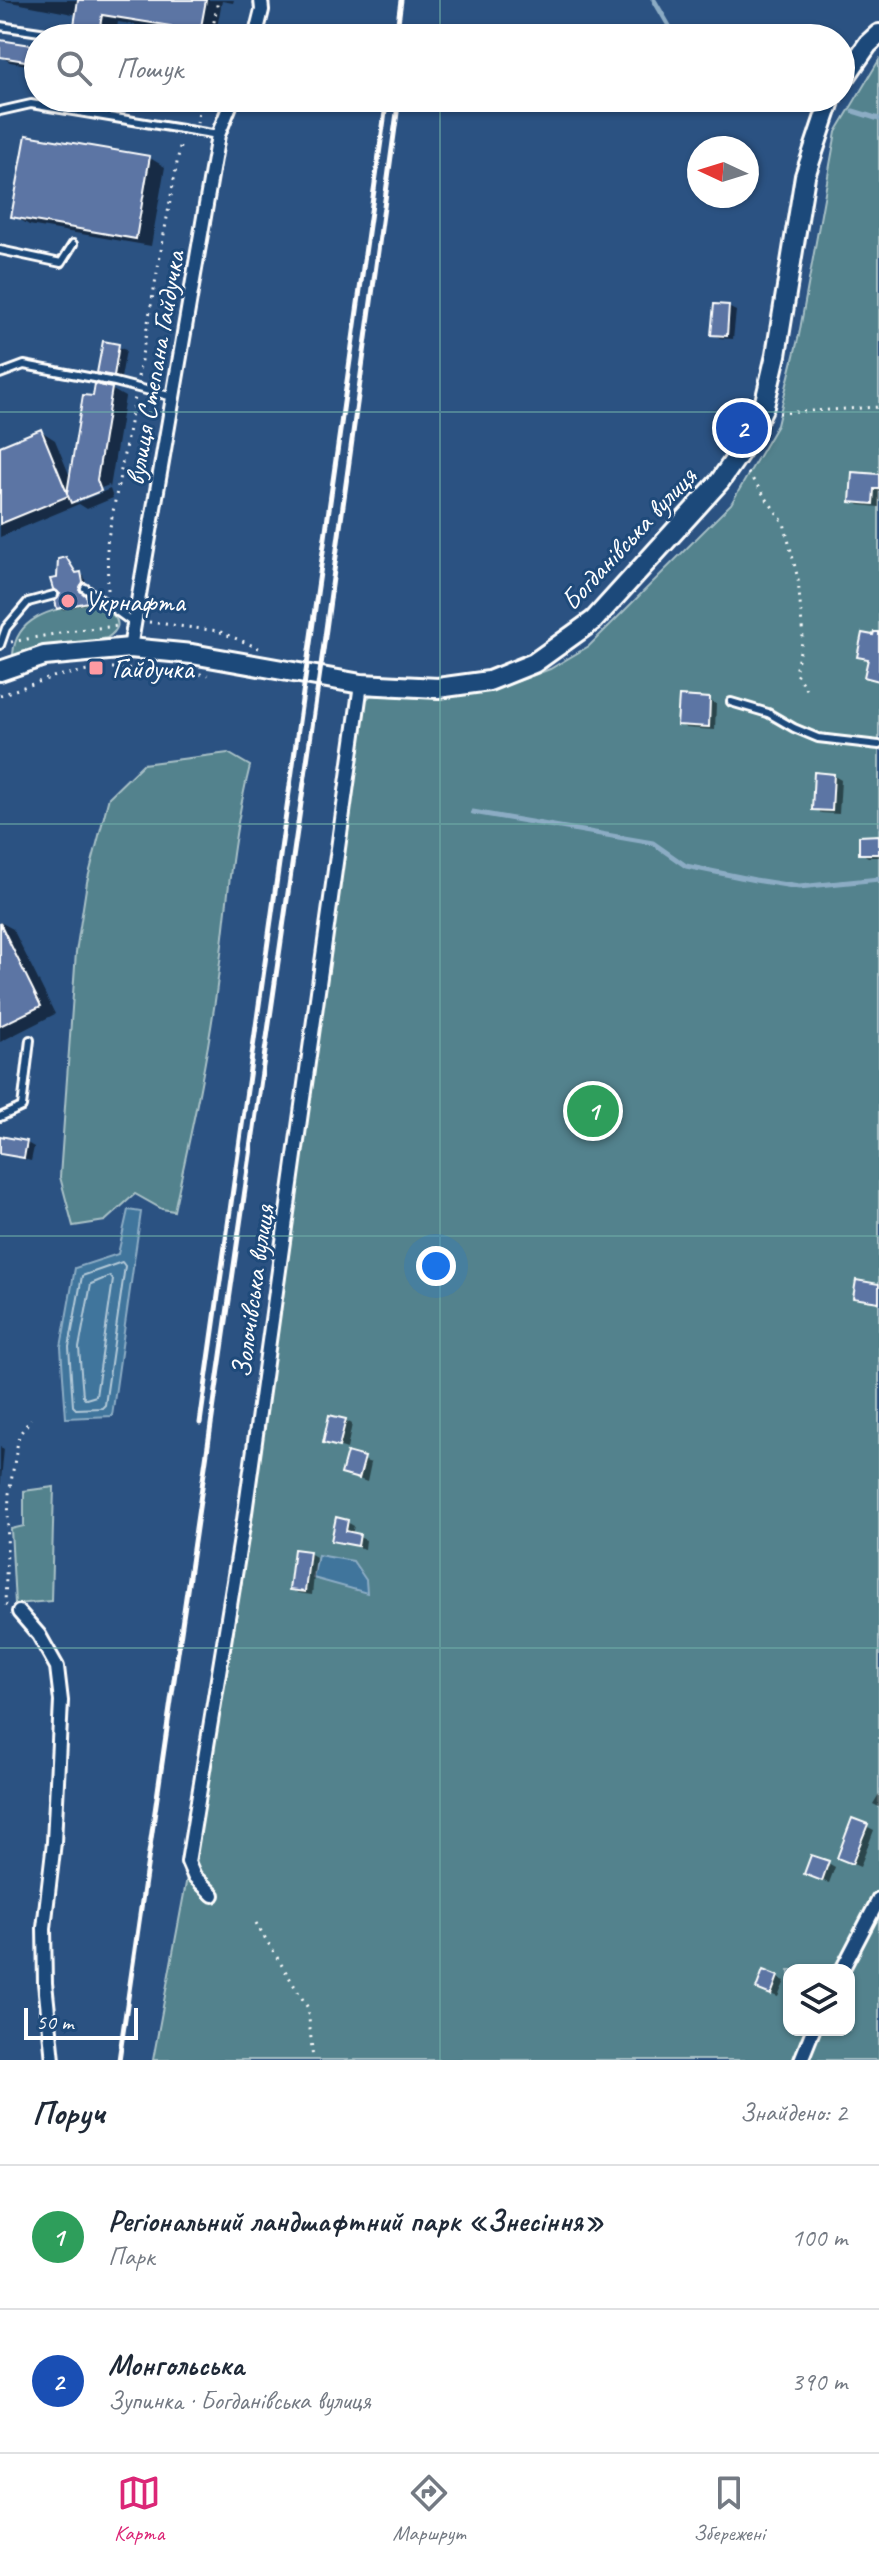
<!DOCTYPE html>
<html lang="uk">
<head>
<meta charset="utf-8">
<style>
	:root { --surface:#fff; --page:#f2f2f3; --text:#1f2937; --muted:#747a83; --line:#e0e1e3; --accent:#db2777 }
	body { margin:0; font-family:Caveat,sans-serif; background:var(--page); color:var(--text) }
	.controls { position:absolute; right:24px; bottom:24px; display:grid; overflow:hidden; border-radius:16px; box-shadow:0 2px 6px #0004 }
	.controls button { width:72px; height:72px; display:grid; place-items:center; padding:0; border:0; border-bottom:2px solid var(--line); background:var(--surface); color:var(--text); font:40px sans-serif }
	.compass { position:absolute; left:687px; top:136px; width:72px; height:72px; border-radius:50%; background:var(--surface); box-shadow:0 2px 6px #0004; rotate:274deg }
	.scale { position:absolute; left:24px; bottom:20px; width:114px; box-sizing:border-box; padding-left:8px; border:4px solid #fff; border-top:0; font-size:22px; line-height:28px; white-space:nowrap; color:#fff; -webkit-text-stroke:6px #1f4a7a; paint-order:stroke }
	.you { position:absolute; left:436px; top:1266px; width:28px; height:28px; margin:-20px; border:6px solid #fff; border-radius:50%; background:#1a73e8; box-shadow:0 0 0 12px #1a73e833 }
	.badge { display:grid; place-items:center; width:52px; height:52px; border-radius:50%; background:var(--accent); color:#fff; font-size:26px; font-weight:700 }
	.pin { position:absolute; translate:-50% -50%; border:4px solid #fff; box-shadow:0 2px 8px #0006 }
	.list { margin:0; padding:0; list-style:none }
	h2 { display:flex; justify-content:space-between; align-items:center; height:104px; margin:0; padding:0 32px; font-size:34px }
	h2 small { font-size:26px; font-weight:400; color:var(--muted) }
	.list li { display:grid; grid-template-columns:52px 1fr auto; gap:24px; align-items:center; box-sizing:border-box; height:144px; padding:0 32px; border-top:2px solid var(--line) }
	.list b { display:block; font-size:30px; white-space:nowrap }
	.list p { margin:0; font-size:26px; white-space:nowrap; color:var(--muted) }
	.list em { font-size:26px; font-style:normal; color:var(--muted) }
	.icon { flex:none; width:44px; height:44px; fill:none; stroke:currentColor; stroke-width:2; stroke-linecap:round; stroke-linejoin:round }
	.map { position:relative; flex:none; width:879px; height:2060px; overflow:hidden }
	.search { position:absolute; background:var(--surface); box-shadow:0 2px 6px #0004; left:24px; right:24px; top:24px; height:88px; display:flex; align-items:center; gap:20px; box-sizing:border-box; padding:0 28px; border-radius:44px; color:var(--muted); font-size:30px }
	.sheet { height:392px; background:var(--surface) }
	nav { display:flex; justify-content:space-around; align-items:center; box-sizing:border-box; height:112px; border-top:2px solid var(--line); background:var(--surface); font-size:22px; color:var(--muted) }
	nav a { display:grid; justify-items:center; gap:4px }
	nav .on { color:var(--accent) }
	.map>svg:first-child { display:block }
	.green { fill:#52828d; stroke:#a8c0c6; stroke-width:2; fill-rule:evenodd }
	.water { fill:#3f759c; stroke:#8cacc4; stroke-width:2 }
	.shadow { fill:#0007 }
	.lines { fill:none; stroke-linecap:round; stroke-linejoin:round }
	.shore { stroke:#b2c8d7; stroke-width:2 }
	.stream { stroke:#8cacc4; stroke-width:5 }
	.building { fill:#5c75a4; stroke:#fff; stroke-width:2 }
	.service-casing { stroke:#fff; stroke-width:12 }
	.minor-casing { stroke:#fff; stroke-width:18 }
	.secondary-casing { stroke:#fff; stroke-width:24 }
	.path { stroke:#fff; stroke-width:3; stroke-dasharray:2 6; stroke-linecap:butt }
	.service { stroke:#1f4a7a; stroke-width:6 }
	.minor { stroke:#1f4a7a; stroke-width:12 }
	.secondary { stroke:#1f4a7a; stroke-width:18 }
	.rail { stroke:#fff; stroke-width:5 }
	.grid { fill:none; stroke:#6fada8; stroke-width:2; stroke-opacity:0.55 }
	.poi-dot { fill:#ff9aa2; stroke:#1f4a7a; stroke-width:3 }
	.labels { text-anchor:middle; stroke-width:6; stroke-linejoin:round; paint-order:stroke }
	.street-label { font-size:28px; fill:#fff; stroke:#1f4a7a }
	.poi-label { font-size:28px; fill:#fff; stroke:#1f4a7a; text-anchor:start }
</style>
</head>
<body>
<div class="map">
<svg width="879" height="2060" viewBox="0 0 879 2060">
	<rect width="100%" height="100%" fill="#2b5282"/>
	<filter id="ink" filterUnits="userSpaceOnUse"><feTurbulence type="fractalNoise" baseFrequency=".0125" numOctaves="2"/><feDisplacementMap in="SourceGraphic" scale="16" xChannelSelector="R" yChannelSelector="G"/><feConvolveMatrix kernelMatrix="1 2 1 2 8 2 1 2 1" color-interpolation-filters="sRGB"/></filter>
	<g filter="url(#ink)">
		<path class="green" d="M 879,60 L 879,2060 L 153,2060 L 216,1722 L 257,1482 L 360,706 L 371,695 L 420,697 L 460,693 L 518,681 L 550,669 L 589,646 L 731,504 L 777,425 L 799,335 L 836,132 ZM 789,1970 L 849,1970 L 849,2030 L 789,2030 Z
			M 88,602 C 105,608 133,621 107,638 L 17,658 L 13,654 C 16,615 56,609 88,602 Z
			M 228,753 L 250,766 C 230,843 226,923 215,1001 C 205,1072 189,1141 174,1211 L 162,1209 L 135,1194 L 105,1221 L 73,1226 L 60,1177 L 76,952 L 87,882 L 109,797 L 143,764 Z
			M 54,1487 L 51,1601 L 15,1604 L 11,1529 L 24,1526 L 24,1491 Z"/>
		<path class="water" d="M 128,1210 L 141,1212 L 112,1416 L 66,1418 L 61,1347 L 75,1268 L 118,1254 Z
			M 318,1555 L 353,1561 L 366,1580 L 367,1593 L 313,1578 Z"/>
		<path class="shadow" d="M 0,0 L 234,0 L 233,3 L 222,1 L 215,38 L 171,38 L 172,31 L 118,22 L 115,38 L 74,38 L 78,15 Z
			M 38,48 L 38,67 L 10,62 L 0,56 L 0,51 Z
			M 27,137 L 150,158 L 165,167 L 151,246 L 29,225 L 14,216 Z
			M 728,307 L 736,311 L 733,339 L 720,338 L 713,334 Z
			M 105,343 L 126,350 L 121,378 L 100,372 Z
			M 111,389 L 125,397 L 110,488 L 109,485 L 81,496 L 81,499 L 79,497 L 73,500 L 76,503 L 110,489 L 113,498 L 87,509 L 79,504 L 0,537 L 0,448 L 41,431 L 55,440 L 71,479 L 95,399 Z
			M 879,476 L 879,507 L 859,505 L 852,501 Z
			M 65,559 L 77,575 L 84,576 L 86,584 L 81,593 L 90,603 L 62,610 L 59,608 L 63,594 L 59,579 Z
			M 709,700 L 716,704 L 715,730 L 686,728 L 679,724 Z
			M 834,776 L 841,780 L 839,814 L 821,813 L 814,808 Z
			M 879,837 L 879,857 L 868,857 L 861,853 Z
			M 0,922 L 13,929 L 55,1014 L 0,1042 Z
			M 27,1143 L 34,1147 L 31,1161 L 0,1153 L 0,1145 Z
			M 345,1420 L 352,1424 L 347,1449 L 325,1442 Z
			M 0,1447 L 4,1449 L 0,1490 Z
			M 348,1455 L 371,1463 L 367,1482 L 343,1473 Z
			M 347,1522 L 354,1526 L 352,1534 L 366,1540 L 365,1549 L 333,1540 Z
			M 309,1553 L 316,1557 L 312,1595 L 298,1593 L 291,1589 Z
			M 879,1794 L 879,1807 L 873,1804 Z
			M 854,1820 L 874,1830 L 860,1867 L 846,1861 Z
			M 828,1863 L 835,1867 L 829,1883 L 813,1877 Z
			M 764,1972 L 785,1981 L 778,1997 L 765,1992 Z"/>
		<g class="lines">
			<path class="shore" d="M 122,1262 L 125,1266 L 105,1405 L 102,1408 L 76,1409 L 73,1406 L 69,1347 L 82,1276 Z
				M 110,1276 L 113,1280 L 96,1396 L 86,1399 L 83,1396 L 79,1348 L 91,1284 Z"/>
			<path class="stream" d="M 654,0 L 676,38
				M 798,98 L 800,98
				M 853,111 L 879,119
				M 473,812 L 653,843 L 686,866 L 755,880 L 799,887 L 879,879"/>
		</g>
		<path class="building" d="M 78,0 L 206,0 L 199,38 L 169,38 L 171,26 L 102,15 L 98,38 L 72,38 Z
			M 0,40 L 38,46 L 38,63 L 0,57 Z
			M 26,135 L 150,156 L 136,239 L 11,217 Z
			M 714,304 L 729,305 L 727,336 L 711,335 Z
			M 103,341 L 119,344 L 114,376 L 97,373 Z
			M 95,384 L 112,388 L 97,480 L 101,491 L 71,503 L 68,496 L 0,524 L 0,446 L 41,429 L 67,493 L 83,395 L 93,396 Z
			M 852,472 L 879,474 L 879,489 L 874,489 L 873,504 L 850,502 Z
			M 66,557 L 76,573 L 81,572 L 83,582 L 79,590 L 87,597 L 88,602 L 57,609 L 55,601 L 60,594 L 53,589 L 50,579 L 57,578 L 58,559 Z
			M 874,632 L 879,632 L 879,681 L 864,677 L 868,659 L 857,657 L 862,633 L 873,635 Z
			M 679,696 L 710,698 L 709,727 L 677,725 Z
			M 814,772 L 834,774 L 832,811 L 812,810 Z
			M 879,835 L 879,854 L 859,854 L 859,836 Z
			M 0,923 L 41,1006 L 0,1026 Z
			M 0,1136 L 27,1141 L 24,1158 L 0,1154 Z
			M 856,1280 L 879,1284 L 879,1302 L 853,1298 Z
			M 329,1415 L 346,1419 L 339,1447 L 323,1443 Z
			M 347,1452 L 365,1457 L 359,1479 L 341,1474 Z
			M 336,1517 L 348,1520 L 346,1531 L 360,1534 L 358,1546 L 331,1541 Z
			M 294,1549 L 310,1551 L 305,1592 L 289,1590 Z
			M 852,1818 L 868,1824 L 852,1864 L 837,1858 Z
			M 811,1855 L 829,1861 L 822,1881 L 804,1874 Z
			M 763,1970 L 778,1976 L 771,1995 L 756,1989 Z"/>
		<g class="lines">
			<g class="service-casing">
				<path id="service" d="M 0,26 L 60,35
					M 0,111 L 31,104 L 218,135
					M 0,250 L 61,263 L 73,244
					M 0,374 L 24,365 L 115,382 L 173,397
					M 85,588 L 133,623
					M 0,645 L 6,628 L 28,602 L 54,595
					M 731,702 L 768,713 L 794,728 L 818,738 L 879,745
					M 0,1117 L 22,1107 L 30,1040"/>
			</g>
			<g class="minor-casing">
				<path id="minor" d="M 255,38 L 262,10 L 261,0
					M 130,648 L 218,135 L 233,98
					M 19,1612 L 39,1635 L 57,1667 L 61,1701 L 54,1842 L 44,1928 L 45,1983 L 53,2060
					M 213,1895 L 194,1876 L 188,1862 L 244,1520 L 361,684
					M 842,1970 L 879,1899
					M 801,2060 L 813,2030"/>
			</g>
			<g class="secondary-casing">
				<path id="secondary" d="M 841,83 L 868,44 L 879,34
					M 0,671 L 44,656 L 130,648 L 192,654 L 361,684 L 438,688 L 489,681 L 534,663 L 594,620 L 720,481 L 745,445 L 764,406 L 776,355 L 805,176 L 831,98"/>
			</g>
			<path class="path" d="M 211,38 L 218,0
				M 197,123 L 201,98
				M 138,377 L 181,141
				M 779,413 L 879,407
				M 748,473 L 784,523 L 798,579 L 803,638 L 795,672 L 809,694
				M 108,590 L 107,543 L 135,397
				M 149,622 L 218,631 L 261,649
				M 11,642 L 76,630 L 118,626
				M 112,668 L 159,669 L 208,675
				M 0,695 L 56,676 L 100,669
				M 7,1605 L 5,1604 L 9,1494 L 19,1435 L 31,1419
				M 256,1923 L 308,2008 L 313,2060"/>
			<use href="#service" class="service"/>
			<use href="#minor" class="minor"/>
			<use href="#secondary" class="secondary"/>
			<path class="rail" d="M 396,38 L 401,0
				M 200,1423 L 387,98
				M 119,2060 L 323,651 L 399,98"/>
		</g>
	</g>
	<path class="grid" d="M 440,0 L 440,38M 440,98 L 440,2060M 0,412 L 879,412M 0,824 L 879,824M 0,1236 L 879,1236M 0,1648 L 879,1648"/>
	<g class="poi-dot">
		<circle cx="68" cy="601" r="8"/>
		<rect x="88" y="660" width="16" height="16" rx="4"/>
	</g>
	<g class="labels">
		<g class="street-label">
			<text transform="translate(154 368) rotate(-80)" y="10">вулиця Степана Гайдучка</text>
			<text transform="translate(628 538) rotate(-47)" y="10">Богданівська вулиця</text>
			<text transform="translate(252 1291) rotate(-82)" y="10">Золочівська вулиця</text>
		</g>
		<g class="poi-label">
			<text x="84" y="611">Укрнафта</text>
			<text x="112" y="678">Гайдучка</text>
		</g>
	</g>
</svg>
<div class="controls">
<button><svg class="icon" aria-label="layers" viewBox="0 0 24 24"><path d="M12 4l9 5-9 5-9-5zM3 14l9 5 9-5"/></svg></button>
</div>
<svg class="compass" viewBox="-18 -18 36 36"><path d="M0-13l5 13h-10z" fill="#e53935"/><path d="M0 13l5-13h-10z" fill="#747a83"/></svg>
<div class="scale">50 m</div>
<div class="you"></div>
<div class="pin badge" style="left:593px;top:1111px;background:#2e9e5b">1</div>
<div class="pin badge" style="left:742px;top:428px;background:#1a4fb4">2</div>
<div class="search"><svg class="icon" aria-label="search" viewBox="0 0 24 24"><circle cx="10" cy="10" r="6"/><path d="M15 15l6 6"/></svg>Пошук</div>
</div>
<section class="sheet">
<h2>Поруч<small>Знайдено: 2</small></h2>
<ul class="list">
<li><span class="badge" style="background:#2e9e5b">1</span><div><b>Регіональний ландшафтний парк «Знесіння»</b><p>Парк</p></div><em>100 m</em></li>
<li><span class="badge" style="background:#1a4fb4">2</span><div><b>Монгольська</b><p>Зупинка · Богданівська вулиця</p></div><em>390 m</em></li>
</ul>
</section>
<nav>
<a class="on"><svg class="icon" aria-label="map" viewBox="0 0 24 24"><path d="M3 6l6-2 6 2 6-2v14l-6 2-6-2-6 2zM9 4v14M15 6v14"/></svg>Карта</a>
<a><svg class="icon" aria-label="directions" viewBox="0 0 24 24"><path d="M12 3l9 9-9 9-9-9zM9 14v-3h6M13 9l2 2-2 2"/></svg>Маршрут</a>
<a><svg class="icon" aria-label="saved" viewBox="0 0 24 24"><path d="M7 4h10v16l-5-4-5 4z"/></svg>Збережені</a>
</nav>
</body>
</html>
